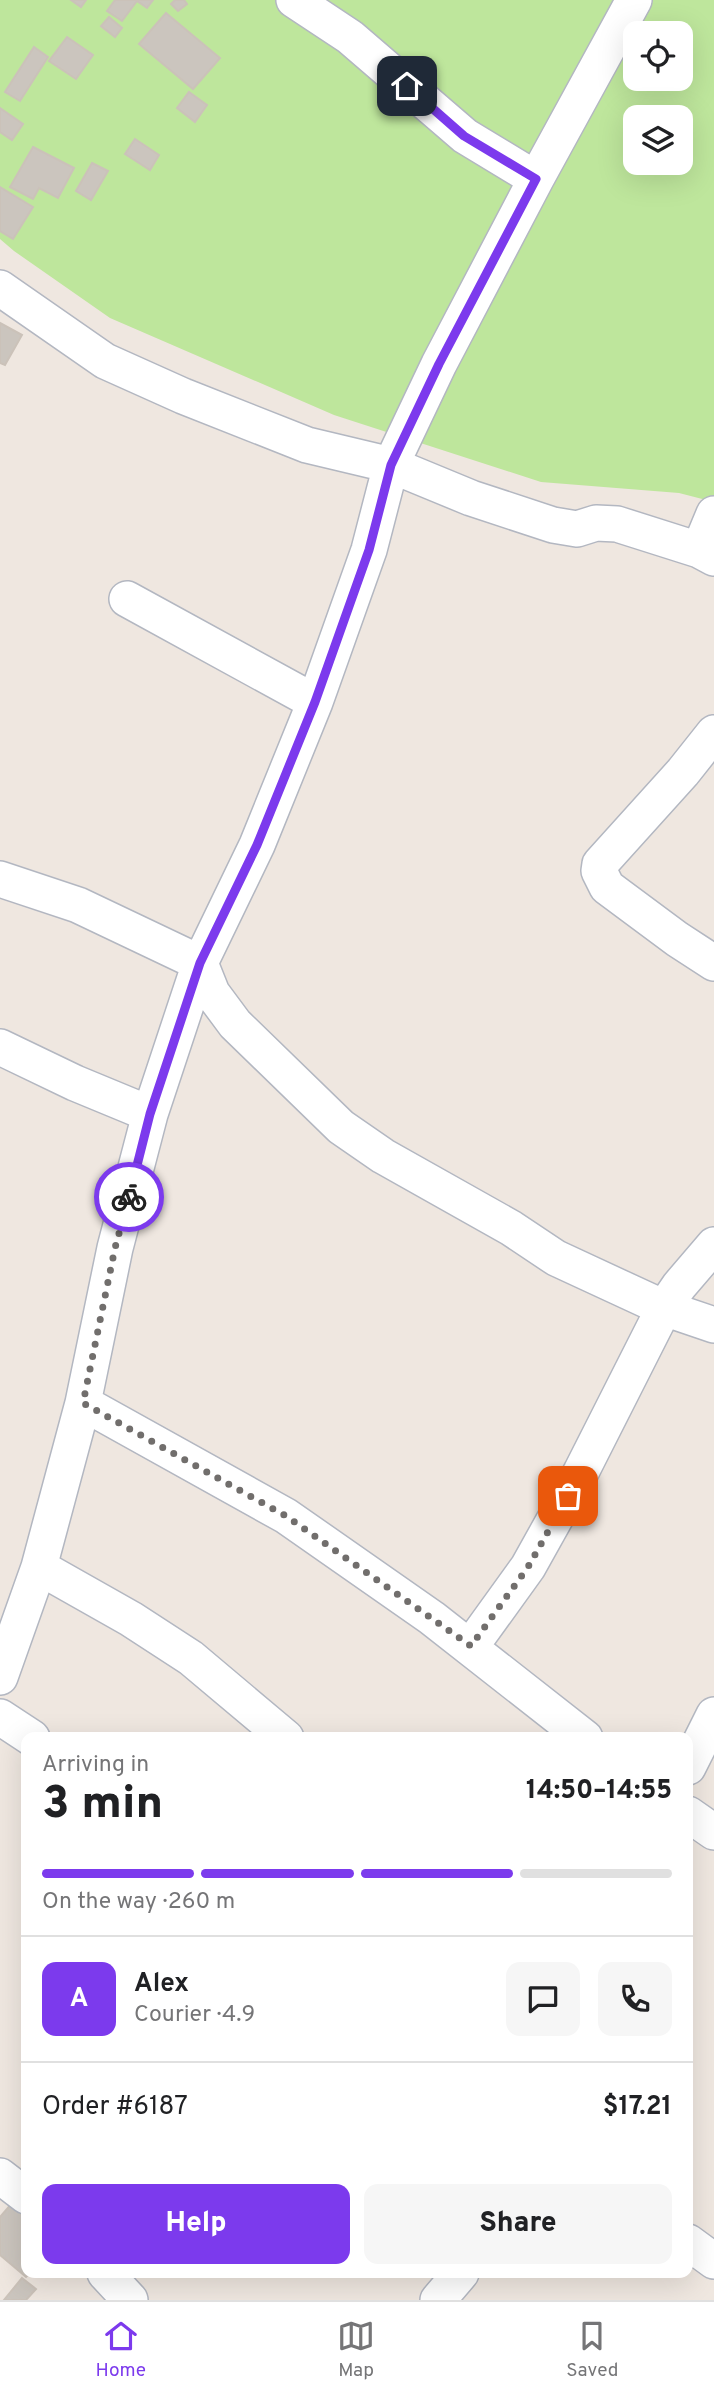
<!DOCTYPE html>
<meta charset="utf-8">
<style>
:root{--surface:#fff;--page:#f6f6f6;--text:#202124;--muted:#757577;--line:#e0e0e0;--accent:#7c3aed}
body{margin:0;font-family:Overpass,sans-serif;background:var(--page);color:var(--text);height:100vh;display:flex;flex-direction:column;font-size:26px;white-space:nowrap}
*{box-sizing:border-box;margin:0}
p{font-size:23px;color:var(--muted)}
.icon{flex:none;width:38px;height:38px;fill:none;stroke:currentColor;stroke-width:2;stroke-linecap:round;stroke-linejoin:round}
.map{position:relative;flex:1;overflow:hidden}
.side{position:absolute;left:21px;top:1732px;width:672px;height:546px;display:flex;flex-direction:column;background:var(--surface);border-radius:14px;box-shadow:0 7px 28px #0002}
.side>*{flex:none}
.controls{position:absolute;left:623px;top:21px;display:grid;gap:14px}
.controls a{display:grid;place-items:center;width:70px;height:70px;border-radius:14px;background:var(--surface);box-shadow:0 7px 28px #0002;font-size:35px}
.pin{position:absolute;display:grid;place-items:center;width:60px;height:60px;color:#fff;margin:-30px;border-radius:14px;box-shadow:0 4px 10px #0006}
.courier{position:absolute;display:grid;place-items:center;width:70px;height:70px;margin:-35px;border:5px solid #7c3aed;border-radius:50%;background:#fff;color:#222;box-shadow:0 2px 9px #0007}
.headline em{font-style:normal;font-weight:800}
.headline div{display:flex;flex-direction:column-reverse}
.headline{display:flex;align-items:center;justify-content:space-between;height:119px;padding:0 21px}
h1{font-size:46px;font-weight:800;line-height:52px}
.bar{display:grid;grid-template-columns:repeat(4,1fr);gap:10px 7px;align-content:center;height:84px;padding:0 21px}
.bar i{height:9px;border-radius:5px;background:var(--line)}
.bar .selected{background:var(--accent)}
.bar p{grid-column:span 4}
.line{display:flex;align-items:center;gap:18px;padding:0 21px;border-top:2px solid var(--line)}
.line div{flex:1}
.round{display:grid;place-items:center;flex:none;width:74px;height:74px;border-radius:14px;background:var(--page)}
.primary-button{display:flex;gap:14px;margin-top:auto;padding:14px 21px}
.primary-button a{flex:1;height:80px;border-radius:14px;background:var(--accent);color:#fff;font-size:28px;font-weight:800;line-height:80px;text-align:center}
.primary-button a+a{background:var(--page);color:var(--text)}
.menu{display:flex;justify-content:space-around;align-items:center;height:98px;border-top:2px solid var(--line);background:var(--surface);font-size:19px;color:var(--muted)}
.menu a{display:grid;justify-items:center;gap:4px}
.menu .selected{color:var(--accent)}
.map>svg:first-child{display:block}
.green{fill:#bee69c;fill-rule:evenodd}
.building{fill:#cbc5be;stroke:#cbc2b9;stroke-width:2}
.lines{fill:none;stroke-linecap:round;stroke-linejoin:round}
.minor-casing{stroke:#b3b7c1;stroke-width:38}
.minor{stroke:#fff;stroke-width:35}
.done{stroke:#716e6c;stroke-width:7;stroke-dasharray:0 12.6}
.route{stroke:#7c3aed;stroke-width:9}
</style>
<div class="map">
<svg width="714" height="2300" viewBox="0 0 714 2300">
<rect width="100%" height="100%" fill="#efe7e0"/>
<path class="green" d="M 0,0 L 714,0 L 714,502 L 679,493 L 541,482 L 334,415 L 110,318 L 14,251 L 0,239 ZM 635,33 L 681,33 L 681,79 L 635,79 ZM 635,117 L 681,117 L 681,163 L 635,163 Z"/>
<path class="building" d="M 71,0 L 86,0 L 81,7 Z
M 115,0 L 153,0 L 147,8 L 137,1 L 122,21 L 107,11 Z
M 175,0 L 184,0 L 187,4 L 178,11 L 171,4 Z
M 166,13 L 220,58 L 193,89 L 139,44 Z
M 109,17 L 122,28 L 115,37 L 101,26 Z
M 67,37 L 93,55 L 76,79 L 49,61 Z
M 34,47 L 48,57 L 20,101 L 5,92 Z
M 189,92 L 207,105 L 195,122 L 177,108 Z
M 0,108 L 23,124 L 12,140 L 0,132 Z
M 135,139 L 159,155 L 150,170 L 125,154 Z
M 33,147 L 74,168 L 58,198 L 39,188 L 33,199 L 10,187 Z
M 92,163 L 108,171 L 91,200 L 76,191 Z
M 0,187 L 33,207 L 13,239 L 0,231 Z
M 0,323 L 22,335 L 5,365 L 0,363 Z
M 13,2202 L 26,2213 L 26,2273 L 30,2273 L 26,2277 L 0,2255 L 0,2217 Z
M 22,2278 L 36,2289 L 26,2300 L 4,2300 Z"/>
<g class="lines">
<defs>
<path id="minor" d="M 294,0 L 350,37 L 465,136 L 536,179
M 0,288 L 105,361 L 183,396 L 307,445 L 391,465 L 471,498 L 553,525 L 577,529 L 596,523 L 617,524 L 699,550 L 714,558
M 699,550 L 714,514
M 127,599 L 315,702
M 714,733 L 683,772 L 600,864 L 599,871 L 607,887 L 677,939 L 714,963
M 0,879 L 78,905 L 200,963 L 212,993 L 235,1024 L 341,1127 L 383,1156 L 511,1228 L 556,1258 L 664,1308 L 714,1325
M 0,1047 L 75,1083 L 150,1114
M 83,1403 L 286,1516 L 432,1618 L 585,1738
M 39,1567 L 131,1619 L 191,1658 L 286,1738
M 471,1646 L 528,1567 L 581,1472 L 664,1308 L 679,1286 L 714,1245
M 0,1677 L 39,1567 L 83,1403 L 115,1248 L 150,1114 L 200,963 L 257,845 L 315,702 L 369,550 L 391,465 L 439,364 L 536,179 L 634,0
M 0,1717 L 32,1738
M 688,1767 L 714,1715
M 688,1814 L 714,1832
M 0,2176 L 26,2196
M 688,2242 L 714,2261
M 105,2273 L 130,2300
M 438,2300 L 461,2273"/>
</defs>
<use href="#minor" class="minor-casing"/>
<use href="#minor" class="minor"/>
</g>
<g class="lines">
<path class="done" d="M 129,1197 L 115,1248 L 83,1403 L 286,1516 L 471,1646 L 528,1567 L 568,1496"/>
<path class="route" d="M 129,1197 L 150,1114 L 200,963 L 257,845 L 315,702 L 369,550 L 391,465 L 439,364 L 536,179 L 464,136 L 407,86"/>
</g>
</svg>
<div class="controls">
<a><svg class="icon" aria-label="locate" viewBox="0 0 24 24"><circle cx="12" cy="12" r="6"/><path d="M12 2v4M12 18v4M2 12h4M18 12h4"/></svg></a>
<a><svg class="icon" aria-label="layers" viewBox="0 0 24 24"><path d="M12 4l9 5-9 5-9-5zM3 14l9 5 9-5"/></svg></a>
</div>
<div class="pin" style="left:568px;top:1496px;background:#ea580c"><svg class="icon" aria-label="bag" viewBox="0 0 24 24"><path d="M5 8h14l-1 12H6zM9 8a3 3 0 0 1 6 0"/></svg></div>
<div class="pin" style="left:407px;top:86px;background:#1f2937"><svg class="icon" aria-label="home" viewBox="0 0 24 24"><path d="M3 11l9-7 9 7M6 9v11h12V9"/></svg></div>
<div class="courier" style="left:129px;top:1197px"><svg class="icon" aria-label="bike" viewBox="0 0 24 24"><circle cx="6" cy="16" r="4"/><circle cx="18" cy="16" r="4"/><path d="M6 16l4-8h5l3 8M10 8l3 8H6M13 5h3"/></svg></div>
<section class="side">
<div class="headline"><div><h1>3 min</h1><p>Arriving in</p></div><em>14:50–14:55</em></div>
<div class="bar"><i class="selected"></i><i class="selected"></i><i class="selected"></i><i></i><p>On the way · 260 m</p></div>
<div class="line" style="height:126px"><b class="round" style="background:var(--accent);color:#fff">A</b><div><b>Alex</b><p>Courier · 4.9</p></div><a class="round"><svg class="icon" aria-label="chat" viewBox="0 0 24 24"><path d="M4 5h16v11H9l-5 4z"/></svg></a><a class="round"><svg class="icon" aria-label="phone" viewBox="0 0 24 24"><path d="M5 4h4l2 5-3 2q2 4 5 5l2-3 5 2v4C11 20 4 13 5 4z"/></svg></a></div>
<div class="line" style="height:91px"><div>Order #6187</div><b>$17.21</b></div>
<div class="primary-button"><a>Help</a><a>Share</a></div>
</section>
</div>
<nav class="menu">
<a class="selected"><svg class="icon" aria-label="home" viewBox="0 0 24 24"><path d="M3 11l9-7 9 7M6 9v11h12V9"/></svg>Home</a>
<a><svg class="icon" aria-label="map" viewBox="0 0 24 24"><path d="M3 6l6-2 6 2 6-2v14l-6 2-6-2-6 2zM9 4v14M15 6v14"/></svg>Map</a>
<a><svg class="icon" aria-label="saved" viewBox="0 0 24 24"><path d="M7 4h10v16l-5-4-5 4z"/></svg>Saved</a>
</nav>
